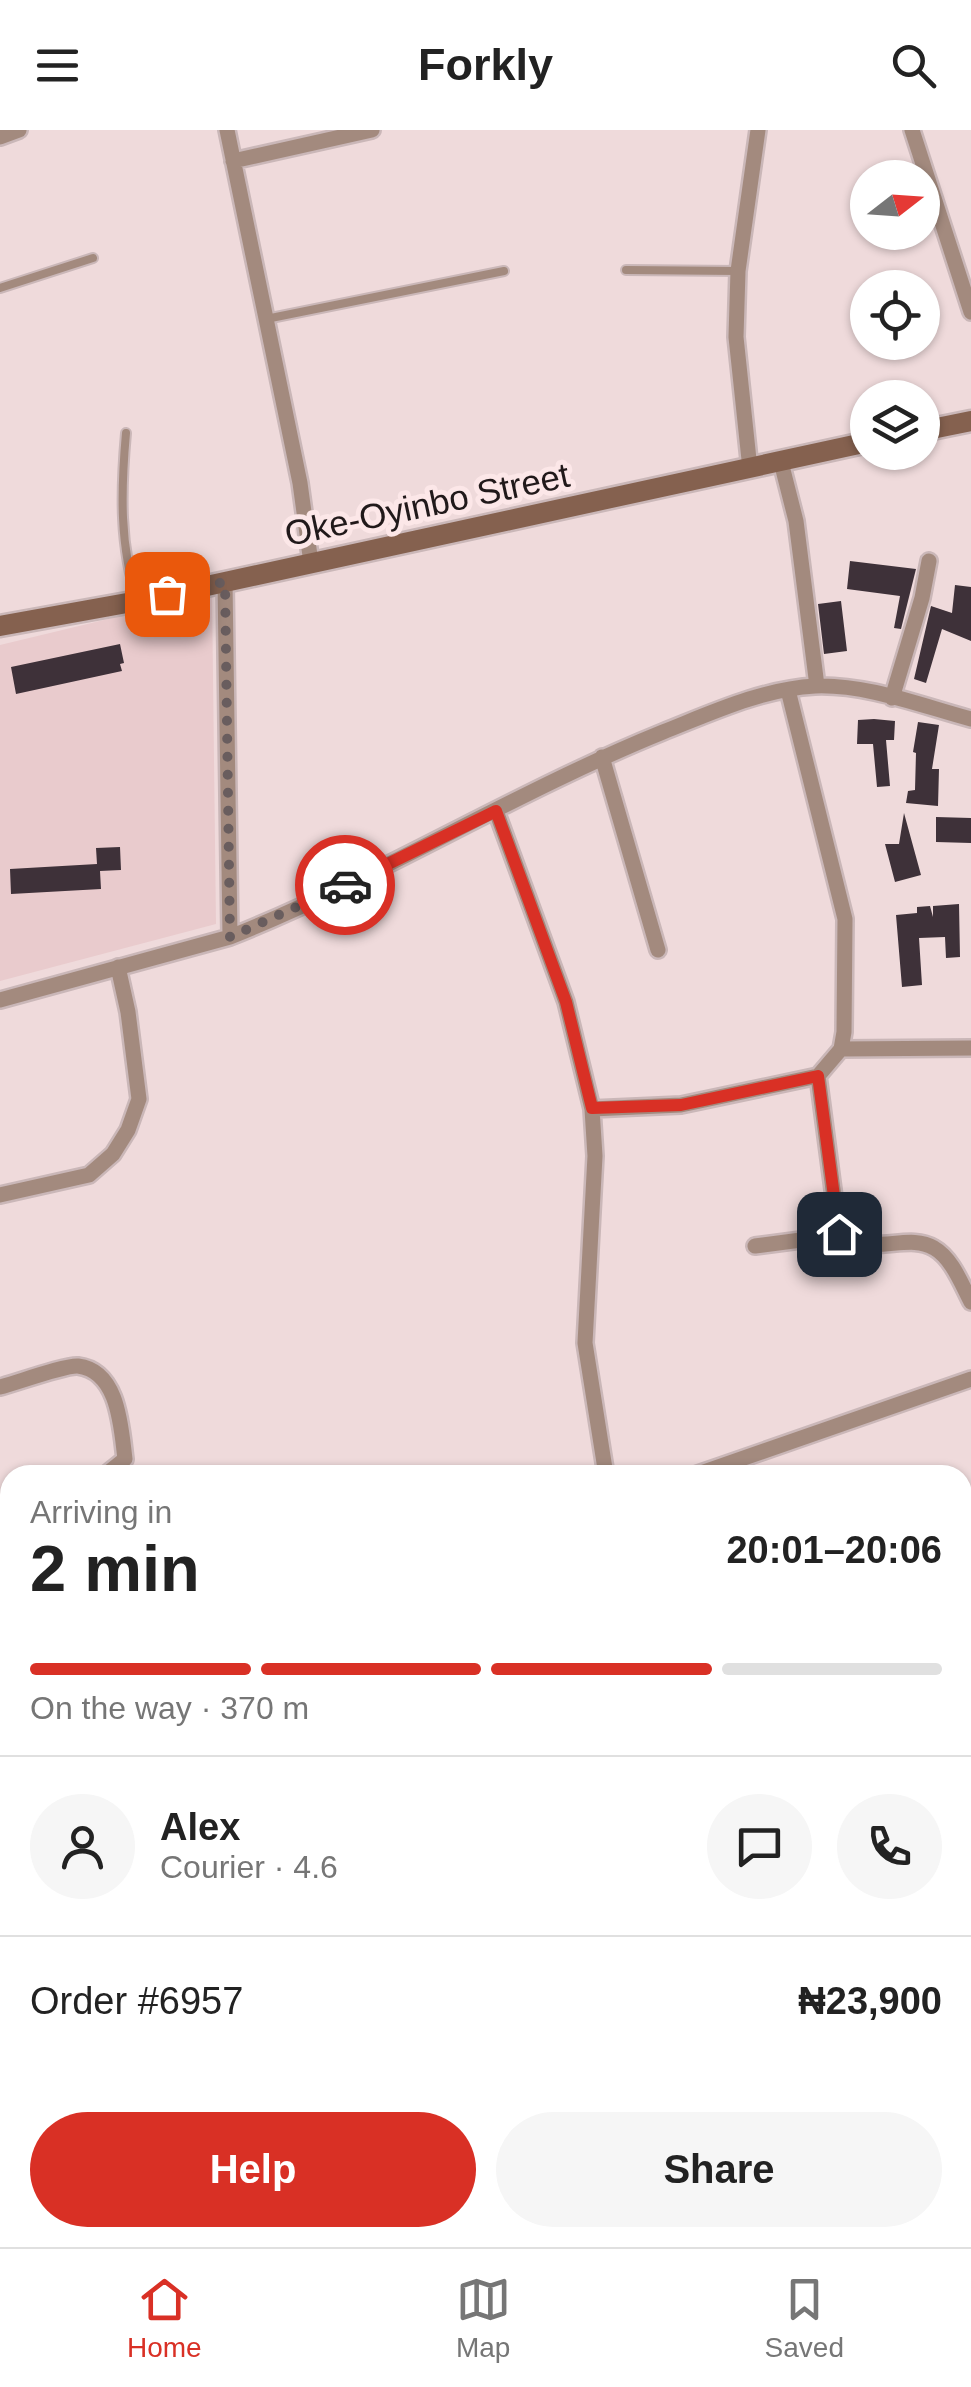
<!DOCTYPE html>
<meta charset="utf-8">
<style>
:root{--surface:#fff;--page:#f6f6f6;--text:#222;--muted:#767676;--line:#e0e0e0;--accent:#d93025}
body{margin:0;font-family:Arial,sans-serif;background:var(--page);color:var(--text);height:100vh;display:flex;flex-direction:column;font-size:38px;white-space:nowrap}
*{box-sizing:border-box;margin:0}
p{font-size:32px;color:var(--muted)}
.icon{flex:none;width:55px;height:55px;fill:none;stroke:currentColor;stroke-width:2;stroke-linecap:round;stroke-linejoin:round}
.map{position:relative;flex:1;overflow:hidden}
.panel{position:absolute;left:0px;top:1335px;width:972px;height:782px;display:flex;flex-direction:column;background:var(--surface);border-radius:30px 30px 0 0;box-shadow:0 2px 8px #0004}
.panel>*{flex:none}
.needle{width:65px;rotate:73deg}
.fabs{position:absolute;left:850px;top:30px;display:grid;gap:20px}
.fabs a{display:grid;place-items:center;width:90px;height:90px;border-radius:50%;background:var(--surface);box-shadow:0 2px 8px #0004;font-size:50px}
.pin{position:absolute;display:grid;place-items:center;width:85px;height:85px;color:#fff;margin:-42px;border-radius:20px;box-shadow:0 5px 15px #0006}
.courier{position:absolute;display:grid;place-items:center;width:100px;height:100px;margin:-50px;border:8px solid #d93025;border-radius:50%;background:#fff;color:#222;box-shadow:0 2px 12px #0007}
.overview em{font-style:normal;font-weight:700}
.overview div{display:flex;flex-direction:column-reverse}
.overview{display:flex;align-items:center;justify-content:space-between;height:170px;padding:0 30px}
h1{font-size:65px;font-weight:700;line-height:75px}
.bar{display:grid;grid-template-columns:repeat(4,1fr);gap:15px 10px;align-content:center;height:120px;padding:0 30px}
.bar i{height:12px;border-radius:8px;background:var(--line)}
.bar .active{background:var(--accent)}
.bar p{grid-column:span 4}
.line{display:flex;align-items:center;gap:25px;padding:0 30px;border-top:2px solid var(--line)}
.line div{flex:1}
.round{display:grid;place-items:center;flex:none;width:105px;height:105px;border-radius:52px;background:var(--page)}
.button{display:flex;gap:20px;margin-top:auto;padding:20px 30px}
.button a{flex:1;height:115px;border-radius:60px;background:var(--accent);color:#fff;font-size:40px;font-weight:700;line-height:115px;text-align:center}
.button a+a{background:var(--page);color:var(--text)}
header{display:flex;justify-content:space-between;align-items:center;height:130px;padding:0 30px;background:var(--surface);font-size:45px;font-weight:700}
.tabs{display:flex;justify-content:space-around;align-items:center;height:140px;border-top:2px solid var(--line);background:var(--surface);font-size:28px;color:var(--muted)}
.tabs a{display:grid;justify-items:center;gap:5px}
.tabs .active{color:var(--accent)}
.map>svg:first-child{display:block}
.built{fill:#e9cbcd}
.building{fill:#3e3139}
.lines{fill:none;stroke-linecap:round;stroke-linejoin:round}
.service-casing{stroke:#cab7b8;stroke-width:12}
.minor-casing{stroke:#cab7b8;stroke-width:20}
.secondary-casing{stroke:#cab7b8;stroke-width:25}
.service{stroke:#a38a7e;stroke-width:8}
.minor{stroke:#a38a7e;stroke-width:15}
.secondary{stroke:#85614f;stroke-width:20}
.done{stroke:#695d5e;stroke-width:10;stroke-dasharray:0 18}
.route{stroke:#d93025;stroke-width:12}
.labels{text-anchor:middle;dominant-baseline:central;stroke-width:10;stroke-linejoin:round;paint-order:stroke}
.street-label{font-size:35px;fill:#21191a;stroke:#fce7e8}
</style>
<header><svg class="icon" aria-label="menu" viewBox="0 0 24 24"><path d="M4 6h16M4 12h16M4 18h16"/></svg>Forkly<svg class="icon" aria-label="search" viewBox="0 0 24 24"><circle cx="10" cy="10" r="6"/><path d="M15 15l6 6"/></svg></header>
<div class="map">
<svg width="971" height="2117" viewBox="0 0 971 2117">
<rect width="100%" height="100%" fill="#efdadb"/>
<path class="built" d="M 212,464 L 216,794 L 0,851 L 0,515 Z"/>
<path class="building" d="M 850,431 L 916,439 L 901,499 L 894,498 L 900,466 L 847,459 Z
M 955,455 L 971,457 L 971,511 L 942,499 L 926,553 L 914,549 L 931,476 L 952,483 Z
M 841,471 L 847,521 L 824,524 L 818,474 Z
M 120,514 L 124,533 L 120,534 L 122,541 L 16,564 L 11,537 Z
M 874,589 L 895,591 L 894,610 L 886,610 L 890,656 L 877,657 L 873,614 L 857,614 L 858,590 Z
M 918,592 L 939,595 L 932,639 L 939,639 L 938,676 L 906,673 L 908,661 L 915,660 L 916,623 L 913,622 Z
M 904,683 L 921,745 L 895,752 L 885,714 L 899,714 Z
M 936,687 L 971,688 L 971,713 L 936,712 Z
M 120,717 L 121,740 L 100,741 L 101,759 L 11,764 L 10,739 L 97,734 L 96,718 Z
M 959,774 L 960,827 L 946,828 L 945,807 L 919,808 L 922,855 L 902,857 L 896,785 L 917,783 L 917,777 L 930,776 L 933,787 L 933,776 Z"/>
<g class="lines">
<defs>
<path id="service" d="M 626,140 L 738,141
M 0,158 L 93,128
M 266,189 L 504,141
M 126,303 C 121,359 119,417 138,471"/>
<path id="minor" d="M 227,0 L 300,353 L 311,433
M 912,0 L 971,182
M 0,7 L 19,0
M 233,31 L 372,0
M 781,332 L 796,391 L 817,556
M 750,339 L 736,207 L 738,141 L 758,0
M 225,451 L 230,807
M 788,560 L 845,789 L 844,902 L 841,919 L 818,946 L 839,1105 C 873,1127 908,1102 934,1118 C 952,1128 962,1155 971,1172
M 892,568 L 922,468 L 929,431
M 602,627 L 658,820
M 496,681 L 566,872 L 592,979 L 595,1026 L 585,1213 L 606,1345
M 0,870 L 230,807 C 378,748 515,662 663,602 C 711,583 762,559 815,556 C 867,554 922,576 971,589
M 841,919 L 971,918
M 592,979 L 681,975 L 818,946
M 0,1065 L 89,1045 L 113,1024 L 128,1000 L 139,969 L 128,882 L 118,837
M 755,1116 L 839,1105
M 0,1257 C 16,1253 65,1235 78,1236 C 119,1241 121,1298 125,1329 L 105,1345
M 695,1345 L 971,1249
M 0,1377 L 10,1375
M 0,1579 L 10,1576
M 37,2117 L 45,2108"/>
<path id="secondary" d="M 922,301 L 971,291
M 0,496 L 138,471 L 868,312"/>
</defs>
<use href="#service" class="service-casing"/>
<use href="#minor" class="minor-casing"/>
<use href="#secondary" class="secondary-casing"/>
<use href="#service" class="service"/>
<use href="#minor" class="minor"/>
<use href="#secondary" class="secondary"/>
</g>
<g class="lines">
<path class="done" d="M 167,464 L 225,452 L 230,807 L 345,755"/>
<path class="route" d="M 345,755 L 496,681 L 566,872 L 592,978 L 681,975 L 818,946 L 839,1104"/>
</g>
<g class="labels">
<g class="street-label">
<text transform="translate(427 374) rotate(-12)">Oke-Oyinbo Street</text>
</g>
</g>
</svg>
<div class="fabs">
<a><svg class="needle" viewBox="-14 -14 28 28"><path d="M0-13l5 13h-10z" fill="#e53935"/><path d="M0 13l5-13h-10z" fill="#767676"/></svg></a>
<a><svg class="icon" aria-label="locate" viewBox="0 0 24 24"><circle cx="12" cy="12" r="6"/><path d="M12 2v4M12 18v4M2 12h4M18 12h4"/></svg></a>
<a><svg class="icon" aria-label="layers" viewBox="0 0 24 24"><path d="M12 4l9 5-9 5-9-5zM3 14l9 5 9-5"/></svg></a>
</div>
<div class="pin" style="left:167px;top:464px;background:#ea580c"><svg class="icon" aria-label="bag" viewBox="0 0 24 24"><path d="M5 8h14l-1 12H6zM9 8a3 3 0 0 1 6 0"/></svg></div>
<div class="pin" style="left:839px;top:1104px;background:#1f2937"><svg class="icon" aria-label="home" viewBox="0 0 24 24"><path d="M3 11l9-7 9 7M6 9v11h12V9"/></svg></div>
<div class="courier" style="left:345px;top:755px"><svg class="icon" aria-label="car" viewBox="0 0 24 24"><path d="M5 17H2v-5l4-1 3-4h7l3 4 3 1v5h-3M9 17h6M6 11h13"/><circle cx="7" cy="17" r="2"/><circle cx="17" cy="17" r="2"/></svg></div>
<section class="panel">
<div class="overview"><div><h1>2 min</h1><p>Arriving in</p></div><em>20:01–20:06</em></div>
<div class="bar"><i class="active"></i><i class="active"></i><i class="active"></i><i></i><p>On the way · 370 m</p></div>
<div class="line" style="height:180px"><a class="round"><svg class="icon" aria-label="person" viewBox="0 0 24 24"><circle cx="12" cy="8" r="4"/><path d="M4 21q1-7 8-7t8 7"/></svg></a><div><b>Alex</b><p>Courier · 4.6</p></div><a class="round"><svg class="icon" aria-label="chat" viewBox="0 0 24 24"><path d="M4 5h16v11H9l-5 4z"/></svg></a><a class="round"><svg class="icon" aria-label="phone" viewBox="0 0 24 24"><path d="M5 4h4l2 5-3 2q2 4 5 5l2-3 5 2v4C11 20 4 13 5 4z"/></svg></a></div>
<div class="line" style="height:130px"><div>Order #6957</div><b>₦23,900</b></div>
<div class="button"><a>Help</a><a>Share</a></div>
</section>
</div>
<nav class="tabs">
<a class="active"><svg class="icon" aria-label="home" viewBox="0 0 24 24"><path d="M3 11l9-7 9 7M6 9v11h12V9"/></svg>Home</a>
<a><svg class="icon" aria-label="map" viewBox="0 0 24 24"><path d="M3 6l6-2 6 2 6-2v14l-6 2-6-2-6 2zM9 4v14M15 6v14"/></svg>Map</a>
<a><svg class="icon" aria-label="saved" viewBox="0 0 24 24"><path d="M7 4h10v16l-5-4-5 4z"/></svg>Saved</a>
</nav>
